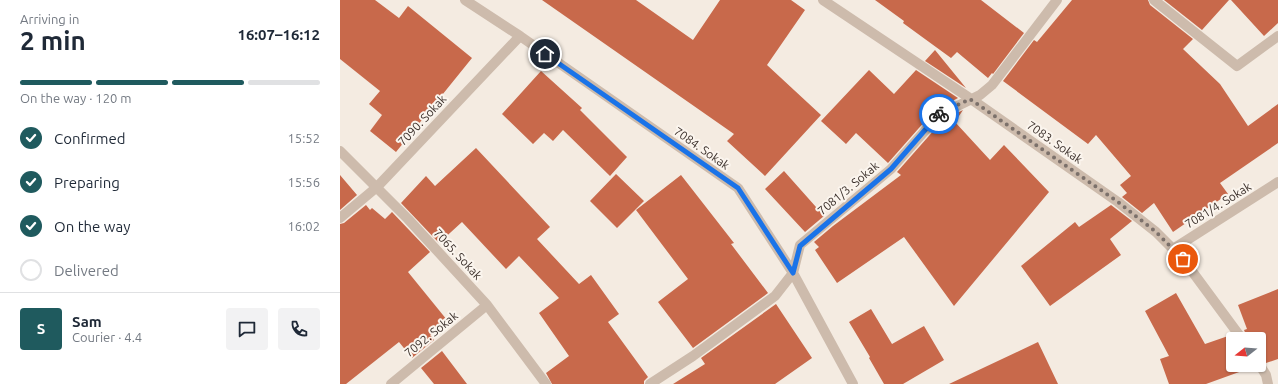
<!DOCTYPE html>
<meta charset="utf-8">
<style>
:root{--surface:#fff;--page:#f2f2f3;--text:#1f2937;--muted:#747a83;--line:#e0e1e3;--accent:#1f5a5e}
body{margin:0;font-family:Ubuntu,sans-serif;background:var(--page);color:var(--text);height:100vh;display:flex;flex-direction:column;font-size:15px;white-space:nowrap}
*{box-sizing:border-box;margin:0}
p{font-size:13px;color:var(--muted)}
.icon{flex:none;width:22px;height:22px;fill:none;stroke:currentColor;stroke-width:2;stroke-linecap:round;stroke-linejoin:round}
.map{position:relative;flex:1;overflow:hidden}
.drawer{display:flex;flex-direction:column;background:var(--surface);width:340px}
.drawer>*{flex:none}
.needle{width:26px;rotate:253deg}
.buttons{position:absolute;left:886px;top:332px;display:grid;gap:8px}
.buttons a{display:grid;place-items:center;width:40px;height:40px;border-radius:4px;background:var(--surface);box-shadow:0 1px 3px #0004;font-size:20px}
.pin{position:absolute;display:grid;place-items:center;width:34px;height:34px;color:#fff;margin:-17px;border:2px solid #fff;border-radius:50%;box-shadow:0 1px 4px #0007}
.courier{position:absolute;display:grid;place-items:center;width:40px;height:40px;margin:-20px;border:3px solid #1a73e8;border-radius:50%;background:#fff;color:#222;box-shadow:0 1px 5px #0007}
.headline em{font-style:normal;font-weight:600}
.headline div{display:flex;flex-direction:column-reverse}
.headline{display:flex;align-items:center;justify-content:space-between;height:68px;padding:0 20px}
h1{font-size:26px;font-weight:600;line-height:30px}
.bar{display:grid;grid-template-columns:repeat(4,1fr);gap:6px 4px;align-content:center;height:48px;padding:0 20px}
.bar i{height:5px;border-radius:3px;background:var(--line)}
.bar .active{background:var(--accent)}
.bar p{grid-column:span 4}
.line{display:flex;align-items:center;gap:10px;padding:0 20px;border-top:1px solid var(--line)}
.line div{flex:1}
.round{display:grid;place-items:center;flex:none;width:42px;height:42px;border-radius:4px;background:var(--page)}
ol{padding:0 20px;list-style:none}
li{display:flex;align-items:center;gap:12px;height:44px}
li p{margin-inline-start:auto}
li .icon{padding:4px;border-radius:50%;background:var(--accent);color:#fff;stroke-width:4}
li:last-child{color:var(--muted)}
li i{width:22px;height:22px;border:2px solid var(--line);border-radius:50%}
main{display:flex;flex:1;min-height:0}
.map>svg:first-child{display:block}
.building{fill:#c8694b}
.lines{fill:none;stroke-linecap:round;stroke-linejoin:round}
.street{stroke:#cdbbac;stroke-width:10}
.done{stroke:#7c716b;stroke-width:4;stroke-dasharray:0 7.2}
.route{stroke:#1a73e8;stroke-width:5}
.labels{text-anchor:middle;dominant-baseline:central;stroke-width:4;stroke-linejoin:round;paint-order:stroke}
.street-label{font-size:12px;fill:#3b302b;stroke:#fbf5ee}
</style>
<main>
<section class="drawer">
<div class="headline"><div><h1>2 min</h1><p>Arriving in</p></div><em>16:07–16:12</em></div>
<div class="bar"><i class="active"></i><i class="active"></i><i class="active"></i><i></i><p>On the way · 120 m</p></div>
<ol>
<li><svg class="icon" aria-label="check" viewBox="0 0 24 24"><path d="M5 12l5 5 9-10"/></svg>Confirmed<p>15:52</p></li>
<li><svg class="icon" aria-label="check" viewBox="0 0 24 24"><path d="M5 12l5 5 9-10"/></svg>Preparing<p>15:56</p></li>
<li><svg class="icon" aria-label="check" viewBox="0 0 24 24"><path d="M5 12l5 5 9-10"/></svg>On the way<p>16:02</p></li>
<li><i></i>Delivered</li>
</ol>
<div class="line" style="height:72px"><b class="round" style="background:var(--accent);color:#fff">S</b><div><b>Sam</b><p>Courier · 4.4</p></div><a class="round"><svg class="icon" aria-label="chat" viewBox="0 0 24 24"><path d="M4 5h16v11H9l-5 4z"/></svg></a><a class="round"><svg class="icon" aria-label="phone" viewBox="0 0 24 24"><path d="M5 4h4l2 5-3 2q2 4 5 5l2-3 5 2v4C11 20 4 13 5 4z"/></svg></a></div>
</section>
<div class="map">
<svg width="938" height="384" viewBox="0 0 938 384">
<rect width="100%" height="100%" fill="#f4ebe1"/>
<path class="building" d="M 0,0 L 35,0 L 59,18 L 68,6 L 132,58 L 56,152 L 30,131 L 42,115 L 29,104 L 40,91 L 0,59 Z
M 202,0 L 296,0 L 353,40 L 380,0 L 451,0 L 465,10 L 427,65 L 481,115 L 425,176 L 387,141 L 394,134 Z
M 535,0 L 641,0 L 684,33 L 653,74 L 652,73 L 648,78 L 617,52 L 611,58 L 563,23 L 564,21 Z
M 732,0 L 808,0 L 810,5 L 853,39 L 843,49 L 880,84 L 908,126 L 938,104 L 938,143 L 880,183 L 888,194 L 833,232 L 814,203 L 802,213 L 782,197 L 787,193 L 780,185 L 791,176 L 756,135 L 748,144 L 663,81 L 694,40 L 697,42 Z
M 824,0 L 889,0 L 862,30 Z
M 891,0 L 938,0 L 938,23 L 924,36 Z
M 595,50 L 626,88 L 585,61 Z
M 529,70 L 554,94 L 576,70 L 618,98 L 594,111 L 548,163 L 516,133 L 506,144 L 481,121 Z
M 201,71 L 242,108 L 240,110 L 287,157 L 270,176 L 223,130 L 213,141 L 204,133 L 193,144 L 162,114 Z
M 623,110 L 615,122 L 650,160 L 664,145 L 709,192 L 614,306 L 564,237 L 497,283 L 475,250 L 479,247 L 474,242 L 493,226 L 561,175 L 557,172 L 603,120 Z
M 136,148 L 210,227 L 197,239 L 239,284 L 251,275 L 279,314 L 268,322 L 308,377 L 304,381 L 304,384 L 212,384 L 206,373 L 229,356 L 199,313 L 219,298 L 179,256 L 166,269 L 122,222 L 99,243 L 61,203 L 86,176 L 95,186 Z
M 444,171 L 484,216 L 465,232 L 425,189 Z
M 276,174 L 304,201 L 277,228 L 250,201 Z
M 0,175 L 17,195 L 0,210 Z
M 341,175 L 394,243 L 391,244 L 428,293 L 353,348 L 318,302 L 348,279 L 296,210 Z
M 26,205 L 30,210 L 32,208 L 45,219 L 52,212 L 90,252 L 68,272 L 107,320 L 90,335 L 94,340 L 72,358 L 59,342 L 6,384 L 0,384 L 0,224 L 4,223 Z
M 771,205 L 792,221 L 770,239 L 781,255 L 710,306 L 681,266 L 735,222 L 739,227 Z
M 938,289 L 938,359 L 926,363 L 922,358 L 919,358 L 919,339 L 908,339 L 904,330 L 907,329 L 898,305 Z
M 836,293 L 865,344 L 891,335 L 894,339 L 893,365 L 913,365 L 913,367 L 866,384 L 829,384 L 820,359 L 829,356 L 805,311 Z
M 436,304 L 472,358 L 435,384 L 333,384 L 365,364 L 361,358 Z
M 531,309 L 552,344 L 584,326 L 604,360 L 563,384 L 544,384 L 529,358 L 530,357 L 509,322 Z
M 698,342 L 718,384 L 609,384 Z
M 102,351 L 127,384 L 94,384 L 81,368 Z"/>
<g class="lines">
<path class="street" d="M 125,0 L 180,36 L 398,188 L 453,273 L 513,384
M 483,0 L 631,99 L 778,202 L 816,232 L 843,259 L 902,339
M 814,0 L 897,66 L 938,36
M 0,151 L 68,219 L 147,305 L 206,384
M 0,218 L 37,187 L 180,36
M 833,249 L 938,182
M 919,364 L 926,375 L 928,384
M 51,384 L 147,305
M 310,384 L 353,356 L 435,296 L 453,273 L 460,245 L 551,169 L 599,115 L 640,95 L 652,85 L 717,0"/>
</g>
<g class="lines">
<path class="done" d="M 599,114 L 630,99 L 778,202 L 816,232 L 843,259"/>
<path class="route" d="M 205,54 L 398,188 L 453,273 L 460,246 L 551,169 L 599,114"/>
</g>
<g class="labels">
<g class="street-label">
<text transform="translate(82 120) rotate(-47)">7090. Sokak</text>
<text transform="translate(715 142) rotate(35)">7083. Sokak</text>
<text transform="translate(362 148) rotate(35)">7084. Sokak</text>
<text transform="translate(508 188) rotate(-40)">7081/3. Sokak</text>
<text transform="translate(878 205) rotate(-32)">7081/4. Sokak</text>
<text transform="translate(118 254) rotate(47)">7065. Sokak</text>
<text transform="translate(91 334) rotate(-39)">7092. Sokak</text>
</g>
</g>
</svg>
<div class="buttons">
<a><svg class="needle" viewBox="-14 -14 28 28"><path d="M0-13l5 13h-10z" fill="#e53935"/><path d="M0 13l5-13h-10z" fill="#747a83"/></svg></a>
</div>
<div class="pin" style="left:843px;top:259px;background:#ea580c"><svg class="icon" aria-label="bag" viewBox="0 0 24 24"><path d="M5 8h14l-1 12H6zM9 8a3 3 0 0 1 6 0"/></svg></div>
<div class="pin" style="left:205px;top:54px;background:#1f2937"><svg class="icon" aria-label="home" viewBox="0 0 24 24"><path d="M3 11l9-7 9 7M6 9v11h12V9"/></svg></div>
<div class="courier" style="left:599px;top:114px"><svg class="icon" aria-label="bike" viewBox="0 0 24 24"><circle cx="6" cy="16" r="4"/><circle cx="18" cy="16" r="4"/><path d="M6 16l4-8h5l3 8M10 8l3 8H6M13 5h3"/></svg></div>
</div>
</main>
